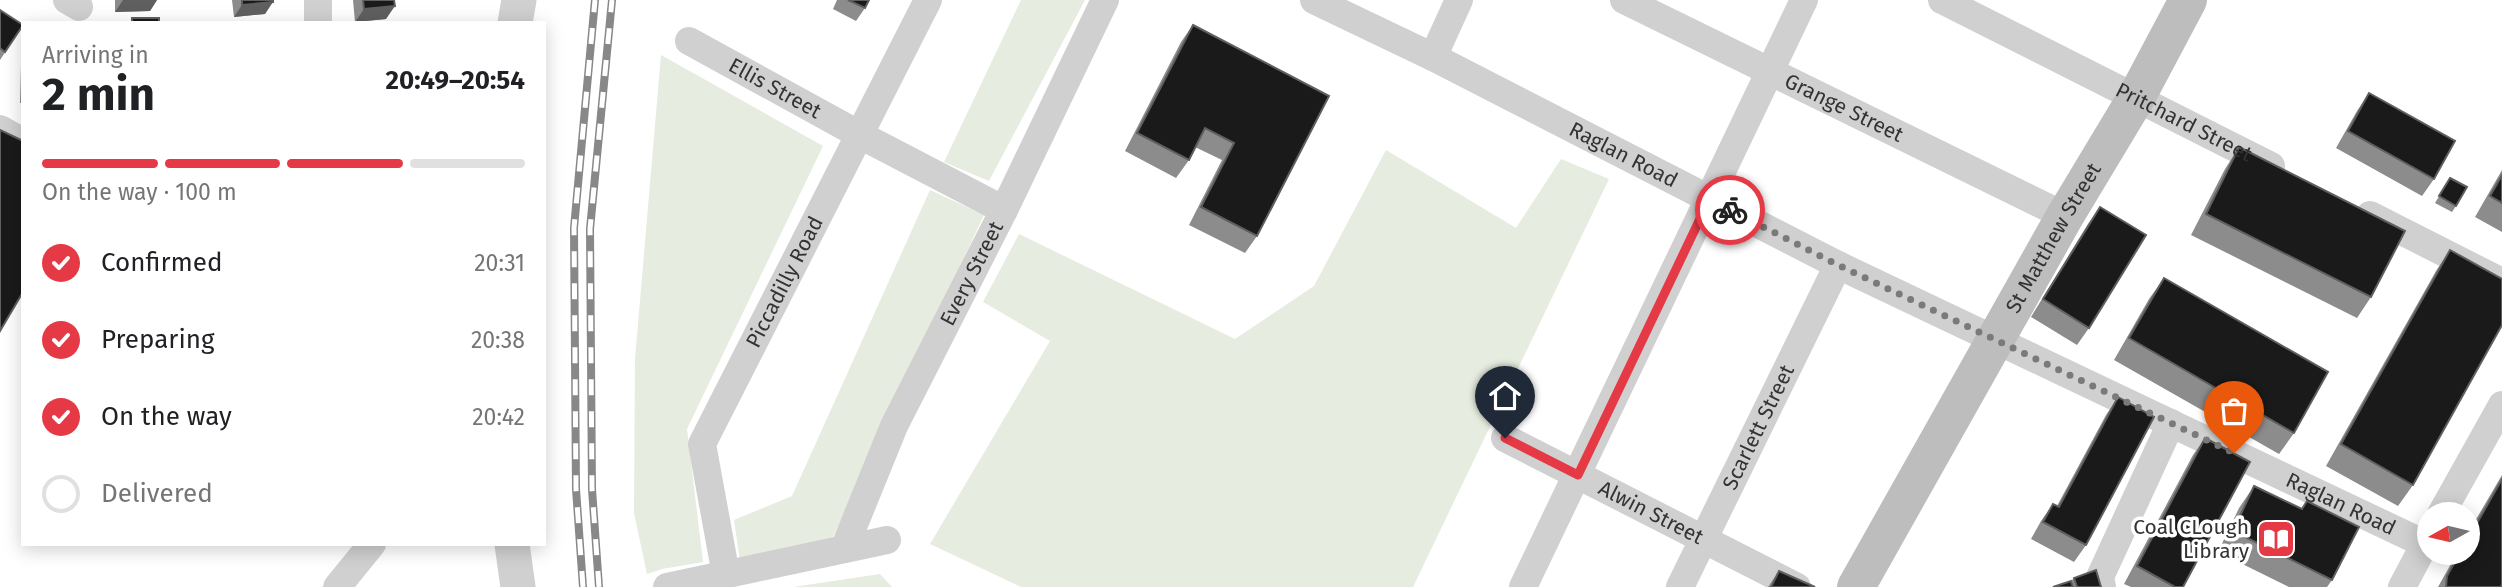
<!DOCTYPE html>
<meta charset="utf-8">
<style>
:root{--surface:#fff;--page:#f2f2f2;--text:#202124;--muted:#757577;--line:#e0e0e0;--accent:#e63946}
body{margin:0;font-family:"Fira Sans",sans-serif;background:var(--page);color:var(--text);height:100vh;display:flex;flex-direction:column;font-size:26px;white-space:nowrap}
*{box-sizing:border-box;margin:0}
p{font-size:23px;color:var(--muted)}
.icon{flex:none;width:38px;height:38px;fill:none;stroke:currentColor;stroke-width:2;stroke-linecap:round;stroke-linejoin:round}
.map{position:relative;flex:1;overflow:hidden}
.drawer{position:absolute;left:21px;top:21px;width:525px;height:525px;display:flex;flex-direction:column;background:var(--surface);border-radius:0px;box-shadow:0 4px 18px #0003}
.drawer>*{flex:none}
.needle{width:46px;rotate:262deg}
.controls{position:absolute;left:2417px;top:502px;display:grid;gap:14px}
.controls a{display:grid;place-items:center;width:63px;height:63px;border-radius:50%;background:var(--surface);box-shadow:0 4px 18px #0003;font-size:35px}
.pin{position:absolute;display:grid;place-items:center;width:60px;height:60px;color:#fff;margin:-72px -30px;border-radius:50% 50% 50% 0;rotate:-45deg;box-shadow:0 0 7px #0007}
.pin .icon{rotate:45deg}
.courier{position:absolute;display:grid;place-items:center;width:70px;height:70px;margin:-35px;border:5px solid #e63946;border-radius:50%;background:#fff;color:#222;box-shadow:0 2px 9px #0007}
.head em{font-style:normal;font-weight:700}
.head div{display:flex;flex-direction:column-reverse}
.head{display:flex;align-items:center;justify-content:space-between;height:119px;padding:0 21px}
h1{font-size:46px;font-weight:700;line-height:52px}
.bar{display:grid;grid-template-columns:repeat(4,1fr);gap:10px 7px;align-content:center;height:84px;padding:0 21px}
.bar i{height:9px;border-radius:5px;background:var(--line)}
.bar .active{background:var(--accent)}
.bar p{grid-column:span 4}
ol{padding:0 21px;list-style:none}
li{display:flex;align-items:center;gap:21px;height:77px}
li p{margin-inline-start:auto}
li .icon{padding:7px;border-radius:50%;background:var(--accent);color:#fff;stroke-width:4}
li:last-child{color:var(--muted)}
li i{width:38px;height:38px;border:4px solid var(--line);border-radius:50%}
.map>svg:first-child{display:block}
.green{fill:#e6ecdf}
.lines{fill:none;stroke-linecap:round;stroke-linejoin:round}
.minor{stroke:#d0d0d0;stroke-width:28}
.tertiary{stroke:#d0d0d0;stroke-width:35}
.secondary{stroke:#bdbdbd;stroke-width:38}
.rail-casing{stroke:#888;stroke-width:8}
.rail{stroke:#fff;stroke-width:5;stroke-dasharray:16;stroke-linecap:butt}
.wall{fill:#8c8c8c}
.shaded-wall{fill:#5f5f5f}
.building{fill:#1a1a1a;stroke:#5f5f5f;stroke-width:2}
.done{stroke:#7a7a7a;stroke-width:7;stroke-dasharray:0 12.6}
.route{stroke:#e63946;stroke-width:9}
.labels{text-anchor:middle;dominant-baseline:central;stroke-width:7;stroke-linejoin:round;paint-order:stroke}
.street-label{font-size:21px;fill:#333;stroke:#fff}
.poi-label{font-size:21px;fill:#333;stroke:#fff;text-anchor:end}
</style>
<div class="map">
<svg width="2502" height="587" viewBox="0 0 2502 587">
<rect width="100%" height="100%" fill="#fff"/>
<path class="green" d="M 1021,0 L 1085,0 L 989,181 L 944,162 Z
M 661,55 L 823,146 L 687,429 L 703,562 L 662,569 L 647,574 L 634,513 L 635,359 Z
M 1386,150 L 1516,228 L 1561,159 L 1609,179 L 1413,587 L 1021,587 L 930,544 L 1050,341 L 983,302 L 1019,234 L 1235,339 L 1314,286 Z
M 930,190 L 984,215 L 832,539 L 740,561 L 734,520 L 792,496 Z
M 880,574 L 892,587 L 793,587 Z"/>
<g class="lines">
<g class="minor">
<path d="M 67,0 L 79,7"/>
<path id="s1" d="M 1314,0 L 1433,57 L 1838,265 L 2425,544"/>
<path id="s2" d="M 1624,0 L 2065,216"/>
<path id="s3" d="M 1942,0 L 2271,166"/>
<path d="M 318,23 L 318,0"/>
<path id="s4" d="M 689,41 L 860,135 L 1004,210"/>
<path d="M 1433,57 L 1459,0"/>
<path d="M 0,129 L 23,142"/>
<path d="M 2370,215 L 2502,282"/>
<path id="s5" d="M 1505,438 L 1797,587"/>
<path d="M 2441,514 L 2502,405"/>
<path id="s6" d="M 844,549 L 894,426 L 1004,210 L 1105,0"/>
<path id="s7" d="M 726,575 L 702,444 L 928,0"/>
<path d="M 337,587 L 372,544"/>
<path d="M 667,587 L 887,540"/>
<path d="M 1523,587 L 1804,0"/>
<path id="s8" d="M 1680,587 L 1838,265"/>
<path d="M 2102,587 L 2100,577 L 2171,423"/>
<path d="M 2402,587 L 2429,536"/>
</g>
<path class="tertiary" d="M 515,23 L 519,0
M 512,544 L 518,587"/>
<path class="secondary" id="s9" d="M 1856,587 L 2065,216 L 2136,98 L 2188,0"/>
<defs>
<path id="rail" d="M 583,587 L 576,489 L 574,228 L 595,0
M 599,587 L 592,489 L 590,229 L 612,0"/>
</defs>
<use href="#rail" class="rail-casing"/>
<use href="#rail" class="rail"/>
</g>
<path class="wall" d="M 115,0 L 157,0 L 150,11 L 115,12 Z
M 232,0 L 273,0 L 265,14 L 234,17 Z
M 353,0 L 394,0 L 386,19 L 355,22 Z
M 837,0 L 869,0 L 865,8 L 856,21 L 833,9 Z
M 0,10 L 23,25 L 0,60 Z
M 1193,25 L 1329,96 L 1257,236 L 1245,253 L 1189,225 L 1222,160 L 1195,147 L 1189,160 L 1176,178 L 1125,151 L 1181,42 Z
M 23,63 L 23,103 L 20,103 L 21,65 Z
M 2369,93 L 2434,179 L 2422,196 L 2336,148 L 2357,111 Z
M 2239,147 L 2371,297 L 2357,318 L 2191,235 L 2225,169 Z
M 2502,170 L 2502,232 L 2475,217 Z
M 2450,178 L 2456,206 L 2452,212 L 2435,203 Z
M 2100,207 L 2089,328 L 2077,345 L 2031,317 L 2088,224 Z
M 2450,250 L 2413,485 L 2398,506 L 2326,466 L 2436,271 Z
M 2164,278 L 2294,433 L 2279,454 L 2114,360 L 2149,299 Z
M 2118,397 L 2086,545 L 2074,562 L 2031,539 L 2041,521 L 2053,504 L 2057,506 L 2106,415 Z
M 2205,438 L 2183,587 L 2131,587 L 2124,584 L 2193,455 Z
M 2502,475 L 2502,587 L 2438,587 L 2457,553 L 2468,553 L 2468,533 Z
M 2254,486 L 2301,509 L 2307,501 L 2332,580 L 2327,587 L 2289,587 L 2218,552 L 2239,508 Z
M 1779,571 L 1815,587 L 1768,587 Z
M 2074,578 L 2101,587 L 2053,587 L 2071,581 Z"/>
<path class="shaded-wall" d="M 123,0 L 157,0 L 150,11 L 115,12 Z
M 273,2 L 265,14 L 234,17 L 242,5 Z
M 395,6 L 386,19 L 355,22 L 364,9 Z"/>
<path class="building" d="M 242,0 L 273,0 L 273,2 L 242,5 Z
M 363,0 L 394,0 L 395,6 L 364,9 Z
M 848,0 L 869,0 L 865,8 Z
M 0,10 L 23,25 L 5,52 L 0,48 Z
M 132,18 L 159,18 L 159,23 L 132,23 Z
M 1193,25 L 1329,96 L 1257,236 L 1201,207 L 1234,143 L 1205,128 L 1189,160 L 1137,133 Z
M 2369,93 L 2455,141 L 2434,179 L 2348,131 Z
M 0,130 L 23,141 L 23,292 L 0,331 Z
M 2239,147 L 2405,231 L 2371,297 L 2206,214 Z
M 2502,175 L 2502,203 L 2490,196 Z
M 2450,178 L 2467,187 L 2456,206 L 2439,196 Z
M 2100,207 L 2146,235 L 2089,328 L 2043,299 Z
M 2450,250 L 2502,279 L 2502,325 L 2413,485 L 2341,444 Z
M 2164,278 L 2328,372 L 2294,433 L 2129,338 Z
M 2118,397 L 2154,417 L 2086,545 L 2043,522 L 2053,504 L 2059,507 Z
M 2205,438 L 2250,462 L 2183,587 L 2175,587 L 2137,566 Z
M 2502,479 L 2502,584 L 2501,587 L 2446,587 L 2447,576 L 2460,553 L 2468,553 L 2468,539 Z
M 2254,486 L 2302,509 L 2307,501 L 2359,527 L 2332,580 L 2233,531 Z
M 2096,570 L 2101,587 L 2077,587 L 2074,578 Z
M 1779,571 L 1815,587 L 1771,587 Z
M 2071,581 L 2073,587 L 2053,587 Z"/>
<g class="lines">
<path class="done" d="M 1730,210 L 1838,265 L 2234,453"/>
<path class="route" d="M 1505,438 L 1578,475 L 1709,200 L 1730,210"/>
</g>
<defs>
<symbol id="library-square" viewBox="-11 -11 22 22"><rect x="-9" y="-9" width="18" height="18" rx="4" fill="#e63946" stroke="#fff"/><path d="M-6-4Q-3-5.5-.7-3.5V5Q-3 3-6 4ZM6-4Q3-5.5 .7-3.5V5Q3 3 6 4Z" fill="#fff"/></symbol>
</defs>
<g fill-rule="evenodd">
<use href="#library-square" x="2254" y="517" width="44" height="44"/>
</g>
<g class="labels">
<g class="street-label">
<text stroke="none"><textPath href="#s4" startOffset="98">Ellis Street</textPath></text>
<text stroke="none"><textPath href="#s2" startOffset="245">Grange Street</textPath></text>
<text stroke="none"><textPath href="#s3" startOffset="271">Pritchard Street</textPath></text>
<text stroke="none"><textPath href="#s1" startOffset="346">Raglan Road</textPath></text>
<text stroke="none"><textPath href="#s9" startOffset="401">St Matthew Street</textPath></text>
<text stroke="none"><textPath href="#s6" startOffset="304">Every Street</textPath></text>
<text stroke="none"><textPath href="#s7" startOffset="315">Piccadilly Road</textPath></text>
<text stroke="none"><textPath href="#s8" startOffset="178">Scarlett Street</textPath></text>
<text stroke="none"><textPath href="#s1" startOffset="1144">Raglan Road</textPath></text>
<text stroke="none"><textPath href="#s5" startOffset="164">Alwin Street</textPath></text>
</g>
<g class="poi-label">
<text x="2249" y="527">Coal CLough<tspan x="2249" dy="24">Library</tspan></text>
</g>
</g>
</svg>
<div class="controls">
<a><svg class="needle" viewBox="-14 -14 28 28"><path d="M0-13l5 13h-10z" fill="#e53935"/><path d="M0 13l5-13h-10z" fill="#757577"/></svg></a>
</div>
<div class="pin" style="left:2234px;top:453px;background:#ea580c"><svg class="icon" aria-label="bag" viewBox="0 0 24 24"><path d="M5 8h14l-1 12H6zM9 8a3 3 0 0 1 6 0"/></svg></div>
<div class="pin" style="left:1505px;top:438px;background:#1f2937"><svg class="icon" aria-label="home" viewBox="0 0 24 24"><path d="M3 11l9-7 9 7M6 9v11h12V9"/></svg></div>
<div class="courier" style="left:1730px;top:210px"><svg class="icon" aria-label="bike" viewBox="0 0 24 24"><circle cx="6" cy="16" r="4"/><circle cx="18" cy="16" r="4"/><path d="M6 16l4-8h5l3 8M10 8l3 8H6M13 5h3"/></svg></div>
<section class="drawer">
<div class="head"><div><h1>2 min</h1><p>Arriving in</p></div><em>20:49–20:54</em></div>
<div class="bar"><i class="active"></i><i class="active"></i><i class="active"></i><i></i><p>On the way · 100 m</p></div>
<ol>
<li><svg class="icon" aria-label="check" viewBox="0 0 24 24"><path d="M5 12l5 5 9-10"/></svg>Confirmed<p>20:31</p></li>
<li><svg class="icon" aria-label="check" viewBox="0 0 24 24"><path d="M5 12l5 5 9-10"/></svg>Preparing<p>20:38</p></li>
<li><svg class="icon" aria-label="check" viewBox="0 0 24 24"><path d="M5 12l5 5 9-10"/></svg>On the way<p>20:42</p></li>
<li><i></i>Delivered</li>
</ol>
</section>
</div>
